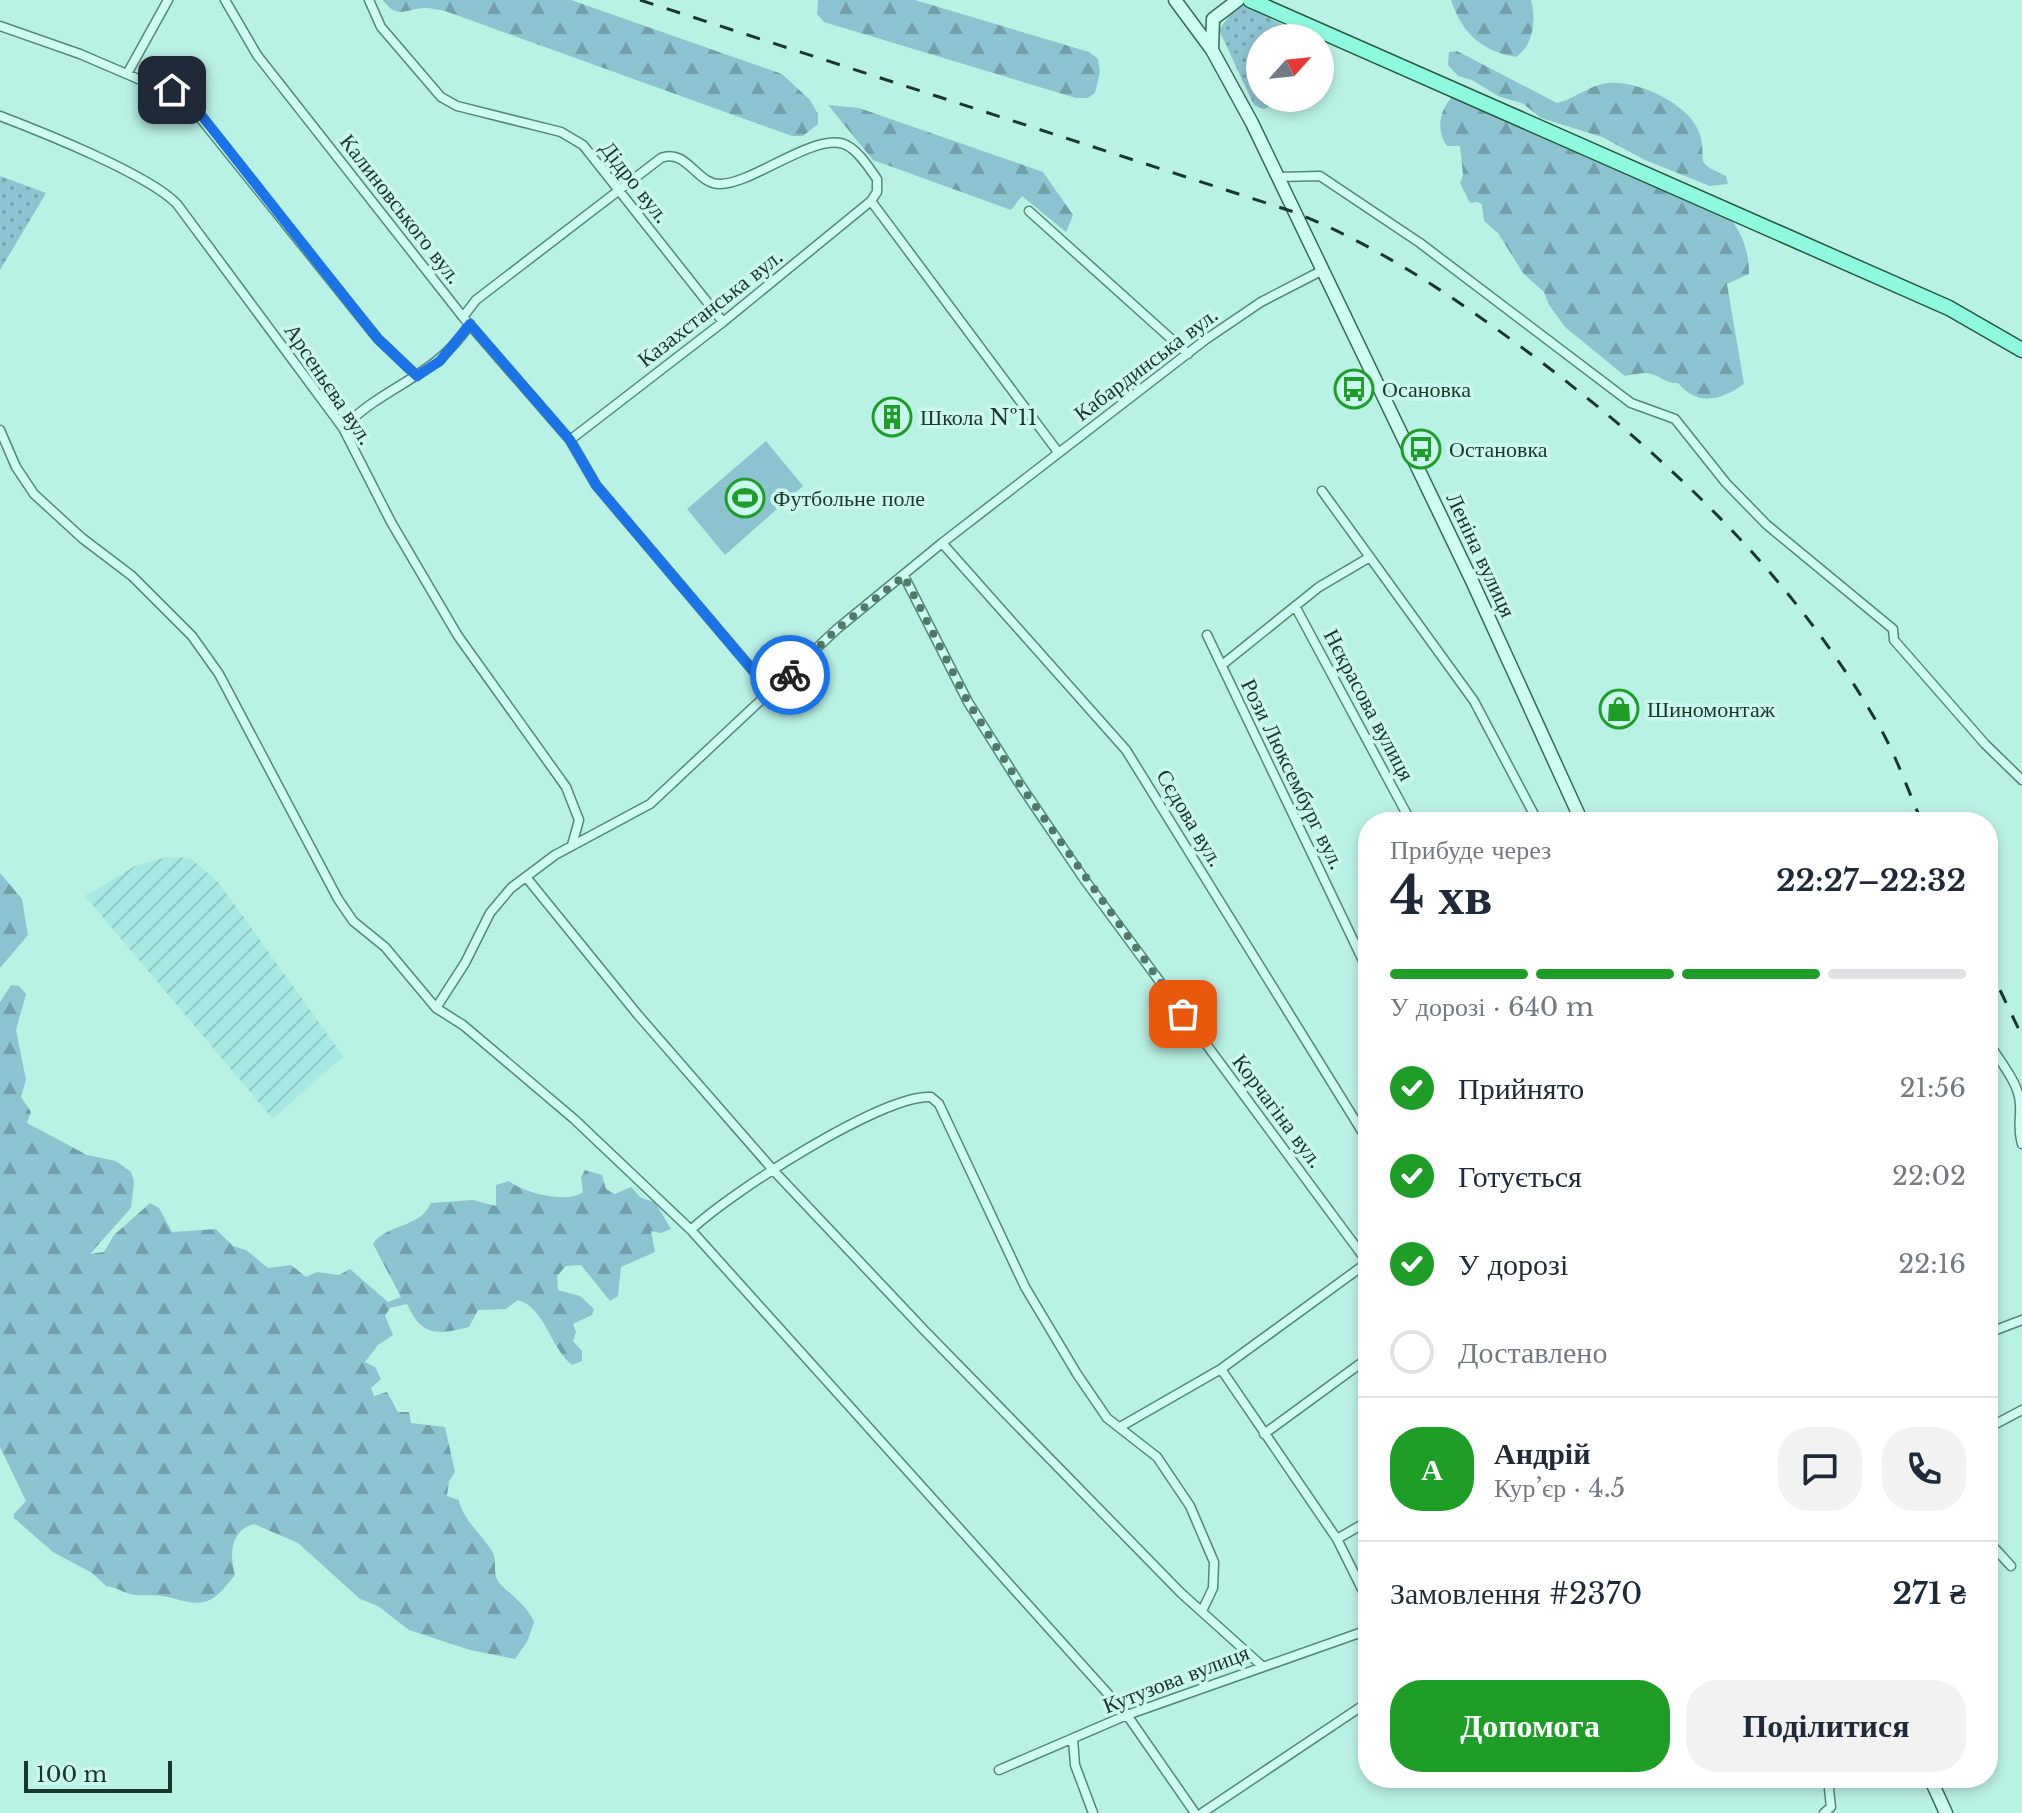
<!DOCTYPE html>
<html lang="uk">
<meta charset="utf-8">
<style>
:root{--surface:#fff;--page:#f2f2f3;--text:#1f2937;--muted:#747a83;--line:#e0e1e3;--accent:#1e9d27}
body{margin:0;font-family:"Libre Baskerville",serif;background:var(--page);color:var(--text);height:100vh;display:flex;flex-direction:column;font-size:30px;white-space:nowrap}
*{box-sizing:border-box;margin:0}
p{font-size:26px;color:var(--muted)}
.icon{flex:none;width:44px;height:44px;fill:none;stroke:currentColor;stroke-width:2;stroke-linecap:round;stroke-linejoin:round}
.map{position:relative;flex:1;overflow:hidden}
.side{position:absolute;left:1358px;top:812px;width:640px;height:976px;display:flex;flex-direction:column;background:var(--surface);border-radius:32px;box-shadow:0 4px 12px #0003}
.side>*{flex:none}
.needle{width:52px;rotate:63deg}
.controls{position:absolute;left:1246px;top:24px;display:grid;gap:16px}
.controls a{display:grid;place-items:center;width:88px;height:88px;border-radius:50%;background:var(--surface);box-shadow:0 4px 12px #0003;font-size:40px}
.scale{position:absolute;left:24px;bottom:20px;width:148px;box-sizing:border-box;padding-left:8px;border:4px solid #19372a;border-top:0;font-size:22px;line-height:28px;white-space:nowrap;color:#19372a;-webkit-text-stroke:6px #caf8ef;paint-order:stroke}
.pin{position:absolute;display:grid;place-items:center;width:68px;height:68px;color:#fff;margin:-34px;border-radius:16px;box-shadow:0 4px 12px #0006}
.courier{position:absolute;display:grid;place-items:center;width:80px;height:80px;margin:-40px;border:6px solid #1a73e8;border-radius:50%;background:#fff;color:#222;box-shadow:0 2px 10px #0007}
.head em{font-style:normal;font-weight:800}
.head div{display:flex;flex-direction:column-reverse}
.head{display:flex;align-items:center;justify-content:space-between;height:136px;padding:0 32px}
h1{font-size:52px;font-weight:800;line-height:60px}
.bar{display:grid;grid-template-columns:repeat(4,1fr);gap:12px 8px;align-content:center;height:96px;padding:0 32px}
.bar i{height:10px;border-radius:6px;background:var(--line)}
.bar .active{background:var(--accent)}
.bar p{grid-column:span 4}
.line{display:flex;align-items:center;gap:20px;padding:0 32px;border-top:2px solid var(--line)}
.line div{flex:1}
.round{display:grid;place-items:center;flex:none;width:84px;height:84px;border-radius:32px;background:var(--page)}
ol{padding:0 32px;list-style:none}
li{display:flex;align-items:center;gap:24px;height:88px}
li p{margin-inline-start:auto}
li .icon{padding:8px;border-radius:50%;background:var(--accent);color:#fff;stroke-width:4}
li:last-child{color:var(--muted)}
li i{width:44px;height:44px;border:4px solid var(--line);border-radius:50%}
.primary-button{display:flex;gap:16px;margin-top:auto;padding:16px 32px}
.primary-button a{flex:1;height:92px;border-radius:32px;background:var(--accent);color:#fff;font-size:32px;font-weight:800;line-height:92px;text-align:center}
.primary-button a+a{background:var(--page);color:var(--text)}
.map>svg:first-child{display:block}
.farmland{fill:url(#farmland-furrows)}
.grass{fill:url(#grass-dots)}
.forest{fill:url(#forest-firs)}
.garden{fill:#8dc3d0}
.lines{fill:none;stroke-linecap:round;stroke-linejoin:round}
.street-casing{stroke:#538974;stroke-width:11}
.secondary-casing{stroke:#366b55;stroke-width:15}
.primary-casing{stroke:#285641;stroke-width:17}
.street{stroke:#cdfcf2;stroke-width:8}
.secondary{stroke:#cdfcf2;stroke-width:12}
.primary{stroke:#8dfae0;stroke-width:14}
.rail{stroke:#19372a;stroke-width:3;stroke-dasharray:14 14;stroke-linecap:butt}
.done{stroke:#51786b;stroke-width:8;stroke-dasharray:0 14.4}
.route{stroke:#1a73e8;stroke-width:10}
.labels{text-anchor:middle;dominant-baseline:central;stroke-width:7;stroke-linejoin:round;paint-order:stroke}
.street-label{font-size:22px;fill:#19372a;stroke:#caf8ef}
.poi-label{font-size:22px;fill:#19372a;stroke:#caf8ef;text-anchor:start}
</style>
<div class="map">
<svg width="2022" height="1813" viewBox="0 0 2022 1813">
<defs>
<pattern id="farmland-furrows" width="10" height="10" patternUnits="userSpaceOnUse" patternTransform="scale(2)"><rect width="10" height="10" fill="#a7e8e2"/><path d="M-1 1l2-2M0 10L10 0M9 11l2-2" fill="none" stroke="#8fc8c2"/></pattern>
<pattern id="grass-dots" width="8" height="8" patternUnits="userSpaceOnUse" patternTransform="scale(2)"><rect width="8" height="8" fill="#8dc3d0"/><path d="M2 2h.1M6 6h.1" fill="none" stroke="#729fa9" stroke-width="1.8" stroke-linecap="round"/></pattern>
<pattern id="forest-firs" width="22" height="20" patternUnits="userSpaceOnUse" patternTransform="scale(2)"><rect width="22" height="20" fill="#8dc3d0"/><path d="M5 1l3.5 6h-7zM16 11l3.5 6h-7z" fill="#729fa9"/></pattern>
</defs>
<rect width="100%" height="100%" fill="#baf1e5"/>
<path class="farmland" d="M 166,857 L 190,858 L 219,883 L 343,1056 L 273,1119 L 85,896 L 135,866 Z"/>
<path class="grass" d="M 1238,4 L 1312,38 L 1260,38 L 1260,98 L 1292,98 L 1264,109 L 1254,105 L 1219,30 Z
M 0,176 L 46,193 L 0,270 Z"/>
<path class="forest" d="M 383,0 L 571,0 L 782,74 L 810,100 L 818,114 L 818,124 L 803,136 L 792,136 L 445,11 C 439,10 431,8 425,8 C 405,9 397,20 383,0 Z
M 818,0 L 915,0 L 1089,52 L 1098,59 L 1100,72 L 1095,93 L 1088,98 L 1076,98 L 824,22 L 817,14 Z
M 1451,0 L 1531,0 C 1536,20 1534,45 1516,57 C 1481,51 1462,33 1451,0 Z
M 1457,51 L 1557,103 C 1573,99 1586,88 1602,84 C 1632,77 1691,103 1700,135 C 1708,163 1691,160 1726,176 L 1728,184 L 1710,186 L 1645,160 L 1602,137 L 1541,118 L 1522,103 L 1500,97 L 1472,80 L 1458,76 L 1448,65 L 1449,52 Z
M 1454,95 L 1727,214 C 1742,233 1749,250 1749,274 L 1727,284 L 1744,384 C 1721,400 1698,407 1678,383 C 1666,384 1659,374 1646,373 C 1639,373 1632,375 1625,376 L 1565,327 L 1549,305 L 1544,292 L 1523,273 L 1498,233 L 1484,221 L 1482,205 L 1478,202 L 1470,203 L 1460,183 L 1463,175 L 1460,146 L 1447,146 C 1435,130 1440,108 1454,95 Z
M 828,105 L 859,108 L 1043,172 L 1073,215 L 1066,232 L 1022,196 L 1011,210 L 873,160 Z
M 0,873 L 22,899 L 28,935 L 0,968 Z
M 11,985 L 19,986 L 26,994 L 16,1030 L 26,1080 L 21,1097 L 31,1112 L 27,1123 L 87,1155 L 116,1161 L 131,1172 L 134,1181 L 131,1208 L 90,1254 L 104,1252 L 114,1235 L 150,1203 L 159,1208 L 172,1232 L 216,1229 L 233,1246 L 246,1250 L 268,1268 L 291,1265 L 306,1277 L 317,1272 L 339,1275 L 350,1269 L 388,1302 L 401,1297 L 373,1244 C 387,1223 419,1229 431,1203 L 473,1200 L 496,1206 L 496,1185 L 509,1181 C 523,1193 568,1204 583,1192 L 581,1177 L 585,1170 L 602,1175 L 606,1189 L 615,1194 L 631,1187 L 641,1198 L 655,1202 L 671,1229 L 661,1233 L 651,1231 L 655,1252 L 621,1267 L 618,1296 L 610,1301 L 581,1265 L 566,1266 L 557,1276 L 558,1290 L 580,1296 L 594,1309 L 592,1315 L 573,1324 L 576,1332 L 573,1341 L 582,1351 L 582,1361 L 572,1365 C 549,1346 546,1309 518,1300 L 506,1309 L 478,1310 L 469,1327 C 438,1335 422,1337 407,1304 L 390,1308 L 385,1316 L 393,1335 L 378,1345 L 365,1362 L 375,1367 L 381,1379 L 371,1388 L 374,1396 L 387,1392 L 398,1412 L 409,1412 L 411,1423 L 445,1427 L 455,1472 L 449,1481 L 447,1496 L 459,1500 C 460,1515 483,1537 492,1551 C 499,1563 490,1573 501,1585 C 513,1597 527,1605 534,1622 L 527,1642 L 515,1659 L 470,1650 L 409,1630 L 378,1606 L 360,1599 L 298,1543 L 254,1524 C 231,1530 229,1554 235,1575 C 213,1603 206,1608 172,1598 C 159,1594 147,1596 135,1595 C 125,1594 117,1587 106,1586 L 92,1573 L 53,1552 L 14,1518 L 14,1514 L 26,1501 L 0,1447 L 0,1002 Z"/>
<path class="garden" d="M 766,441 L 803,486 L 725,555 L 687,509 Z"/>
<g class="lines">
<defs>
<path id="street" d="M 225,0 L 257,55 L 463,317 L 570,440 L 596,485 L 772,693
M 369,0 L 381,27 L 441,97 L 457,106 L 561,132 L 583,145 L 723,322
M 0,26 L 80,54 L 185,99 L 378,339 L 417,376
M 127,74 L 168,0
M 0,116 C 42,132 148,174 177,204 L 343,428 L 391,522 L 458,636 L 566,787 L 579,820 L 572,845
M 1279,177 L 1320,176 L 1420,243 L 1631,403 L 1675,419 L 1726,483 L 1767,525 L 1893,629 L 1894,640 L 1985,744 L 2022,780
M 1029,211 L 1188,354
M 463,317 L 476,300 L 661,158 C 687,148 696,184 720,184 C 754,184 820,128 848,146 C 860,153 869,168 877,179 L 877,192 L 871,201 L 1058,452
M 343,428 C 384,385 435,378 470,324
M 0,430 L 16,467 L 34,494 L 82,538 L 132,576 L 192,636 L 219,674 L 338,899 L 353,921 L 385,947 L 436,1008 L 463,1025 L 574,1119 L 691,1230 L 1127,1715 L 1195,1813
M 570,440 L 723,322 L 871,201
M 1322,491 L 1474,701 L 1538,822
M 942,543 L 1126,750 L 1368,1141
M 904,576 L 968,702 L 1019,783 L 1084,879 L 1368,1263
M 1295,606 L 1411,822
M 1207,635 L 1368,971
M 1222,665 L 1319,587 L 1370,557
M 1880,822 L 1882,822
M 526,877 L 638,1015 L 774,1171 L 925,1331 L 1181,1593 L 1261,1665
M 436,1008 L 465,963 L 490,913 L 511,888 L 555,855 L 650,804 L 837,629 L 942,543 L 1205,340 L 1261,302 L 1323,270
M 1988,1041 C 1998,1060 2020,1083 2020,1105 C 2021,1121 2017,1127 2022,1144
M 691,1230 C 727,1195 882,1094 931,1097 L 939,1104 L 1025,1287 L 1077,1374 L 1107,1418 L 1157,1457 L 1190,1506 L 1214,1562 L 1213,1588 L 1202,1611
M 1988,1333 L 2022,1320
M 1221,1369 L 1337,1539 L 1368,1601
M 1120,1427 L 1221,1369 L 1368,1262
M 1988,1428 L 2022,1410
M 1264,1434 L 1368,1358
M 1337,1539 L 1368,1521
M 1988,1541 L 2011,1566
M 1073,1739 L 1075,1765 L 1093,1813
M 999,1770 L 1127,1715 L 1368,1630
M 1202,1813 L 1368,1702
M 1824,1813 L 1831,1807 L 1829,1789 L 1832,1778"/>
<path id="secondary" d="M 1175,0 L 1212,50 L 1252,123 L 1472,581 L 1582,822
M 1212,50 L 1213,19 L 1238,0
M 1930,1778 L 1946,1813"/>
<path id="primary" d="M 1250,0 L 1949,308 L 2022,350"/>
</defs>
<use href="#street" class="street-casing"/>
<use href="#secondary" class="secondary-casing"/>
<use href="#primary" class="primary-casing"/>
<use href="#street" class="street"/>
<use href="#secondary" class="secondary"/>
<use href="#primary" class="primary"/>
<path class="rail" d="M 640,0 L 1294,212 C 1381,247 1457,299 1532,355 C 1671,460 1797,579 1883,733 C 1898,761 1909,793 1922,822
M 1988,965 L 2022,1036"/>
</g>
<g class="lines">
<path class="done" d="M 790,675 L 837,629 L 904,576 L 968,702 L 1019,783 L 1183,1014"/>
<path class="route" d="M 172,90 L 202,116 L 378,339 L 417,376 L 440,361 L 470,324 L 570,440 L 596,485 L 772,693 L 790,675"/>
</g>
<defs>
<symbol id="bus-ring" viewBox="-11 -11 22 22"><circle r="9.5" fill="#caf8ef" stroke="#1e9d27" stroke-width="1.5"/><path d="M-5-6H5V4H4V6H2V4H-2V6H-4V4H-5ZM-3.5-4V0h7V-4ZM-3.5 1.2v1.5H-2V1.2ZM2 1.2v1.5H3.5V1.2Z" fill="#1e9d27"/></symbol>
<symbol id="building-ring" viewBox="-11 -11 22 22"><circle r="9.5" fill="#caf8ef" stroke="#1e9d27" stroke-width="1.5"/><path d="M-4-6H4V6H1V3H-1V6H-4ZM-2.5-4.3h1.7v1.8h-1.7ZM.8-4.3h1.7v1.8H.8ZM-2.5-1h1.7V.8h-1.7ZM.8-1h1.7V.8H.8Z" fill="#1e9d27"/></symbol>
<symbol id="stadium-ring" viewBox="-11 -11 22 22"><circle r="9.5" fill="#caf8ef" stroke="#1e9d27" stroke-width="1.5"/><path d="M0-5a6.5 5 0 1 0 0 10a6.5 5 0 1 0 0-10ZM-3.5-1.8h7v3.6h-7Z" fill="#1e9d27"/></symbol>
<symbol id="shop-ring" viewBox="-11 -11 22 22"><circle r="9.5" fill="#caf8ef" stroke="#1e9d27" stroke-width="1.5"/><path d="M-5-2.5h2.3a2.7 3.5 0 0 1 5.4 0H5L5.5 6h-11ZM-1.5-2.5h3a1.5 2.3 0 0 0-3 0Z" fill="#1e9d27"/></symbol>
</defs>
<g fill-rule="evenodd">
<use href="#bus-ring" x="1332" y="367" width="44" height="44"/>
<use href="#building-ring" x="870" y="395" width="44" height="44"/>
<use href="#bus-ring" x="1399" y="427" width="44" height="44"/>
<use href="#stadium-ring" x="723" y="476" width="44" height="44"/>
<use href="#shop-ring" x="1597" y="687" width="44" height="44"/>
</g>
<g class="labels">
<g class="street-label">
<text transform="translate(635 182) rotate(52)">Дідро вул.</text>
<text transform="translate(401 209) rotate(52)">Калиновського вул.</text>
<text transform="translate(710 308) rotate(-38)">Казахстанська вул.</text>
<text transform="translate(1146 364) rotate(-37)">Кабардинська вул.</text>
<text transform="translate(329 384) rotate(56)">Арсеньєва вул.</text>
<text transform="translate(1481 555) rotate(65)">Леніна вулиця</text>
<text transform="translate(1369 705) rotate(62)">Нєкрасова вулиця</text>
<text transform="translate(1293 774) rotate(64)">Рози Люксембург вул.</text>
<text transform="translate(1190 818) rotate(59)">Сєдова вул.</text>
<text transform="translate(1278 1111) rotate(53)">Корчагіна вул.</text>
<text transform="translate(1176 1679) rotate(-21)">Кутузова вулиця</text>
</g>
<g class="poi-label">
<text x="1382" y="389">Осановка</text>
<text x="920" y="417">Школа №11</text>
<text x="1449" y="449">Остановка</text>
<text x="773" y="498">Футбольне поле</text>
<text x="1647" y="709">Шиномонтаж</text>
</g>
</g>
</svg>
<div class="controls">
<a><svg class="needle" viewBox="-14 -14 28 28"><path d="M0-13l5 13h-10z" fill="#e53935"/><path d="M0 13l5-13h-10z" fill="#747a83"/></svg></a>
</div>
<div class="scale">100 m</div>
<div class="pin" style="left:1183px;top:1014px;background:#ea580c"><svg class="icon" aria-label="bag" viewBox="0 0 24 24"><path d="M5 8h14l-1 12H6zM9 8a3 3 0 0 1 6 0"/></svg></div>
<div class="pin" style="left:172px;top:90px;background:#1f2937"><svg class="icon" aria-label="home" viewBox="0 0 24 24"><path d="M3 11l9-7 9 7M6 9v11h12V9"/></svg></div>
<div class="courier" style="left:790px;top:675px"><svg class="icon" aria-label="bike" viewBox="0 0 24 24"><circle cx="6" cy="16" r="4"/><circle cx="18" cy="16" r="4"/><path d="M6 16l4-8h5l3 8M10 8l3 8H6M13 5h3"/></svg></div>
<section class="side">
<div class="head"><div><h1>4 хв</h1><p>Прибуде через</p></div><em>22:27–22:32</em></div>
<div class="bar"><i class="active"></i><i class="active"></i><i class="active"></i><i></i><p>У дорозі · 640 m</p></div>
<ol>
<li><svg class="icon" aria-label="check" viewBox="0 0 24 24"><path d="M5 12l5 5 9-10"/></svg>Прийнято<p>21:56</p></li>
<li><svg class="icon" aria-label="check" viewBox="0 0 24 24"><path d="M5 12l5 5 9-10"/></svg>Готується<p>22:02</p></li>
<li><svg class="icon" aria-label="check" viewBox="0 0 24 24"><path d="M5 12l5 5 9-10"/></svg>У дорозі<p>22:16</p></li>
<li><i></i>Доставлено</li>
</ol>
<div class="line" style="height:144px"><b class="round" style="background:var(--accent);color:#fff">А</b><div><b>Андрій</b><p>Кур’єр · 4.5</p></div><a class="round"><svg class="icon" aria-label="chat" viewBox="0 0 24 24"><path d="M4 5h16v11H9l-5 4z"/></svg></a><a class="round"><svg class="icon" aria-label="phone" viewBox="0 0 24 24"><path d="M5 4h4l2 5-3 2q2 4 5 5l2-3 5 2v4C11 20 4 13 5 4z"/></svg></a></div>
<div class="line" style="height:104px"><div>Замовлення #2370</div><b>271 ₴</b></div>
<div class="primary-button"><a>Допомога</a><a>Поділитися</a></div>
</section>
</div>
